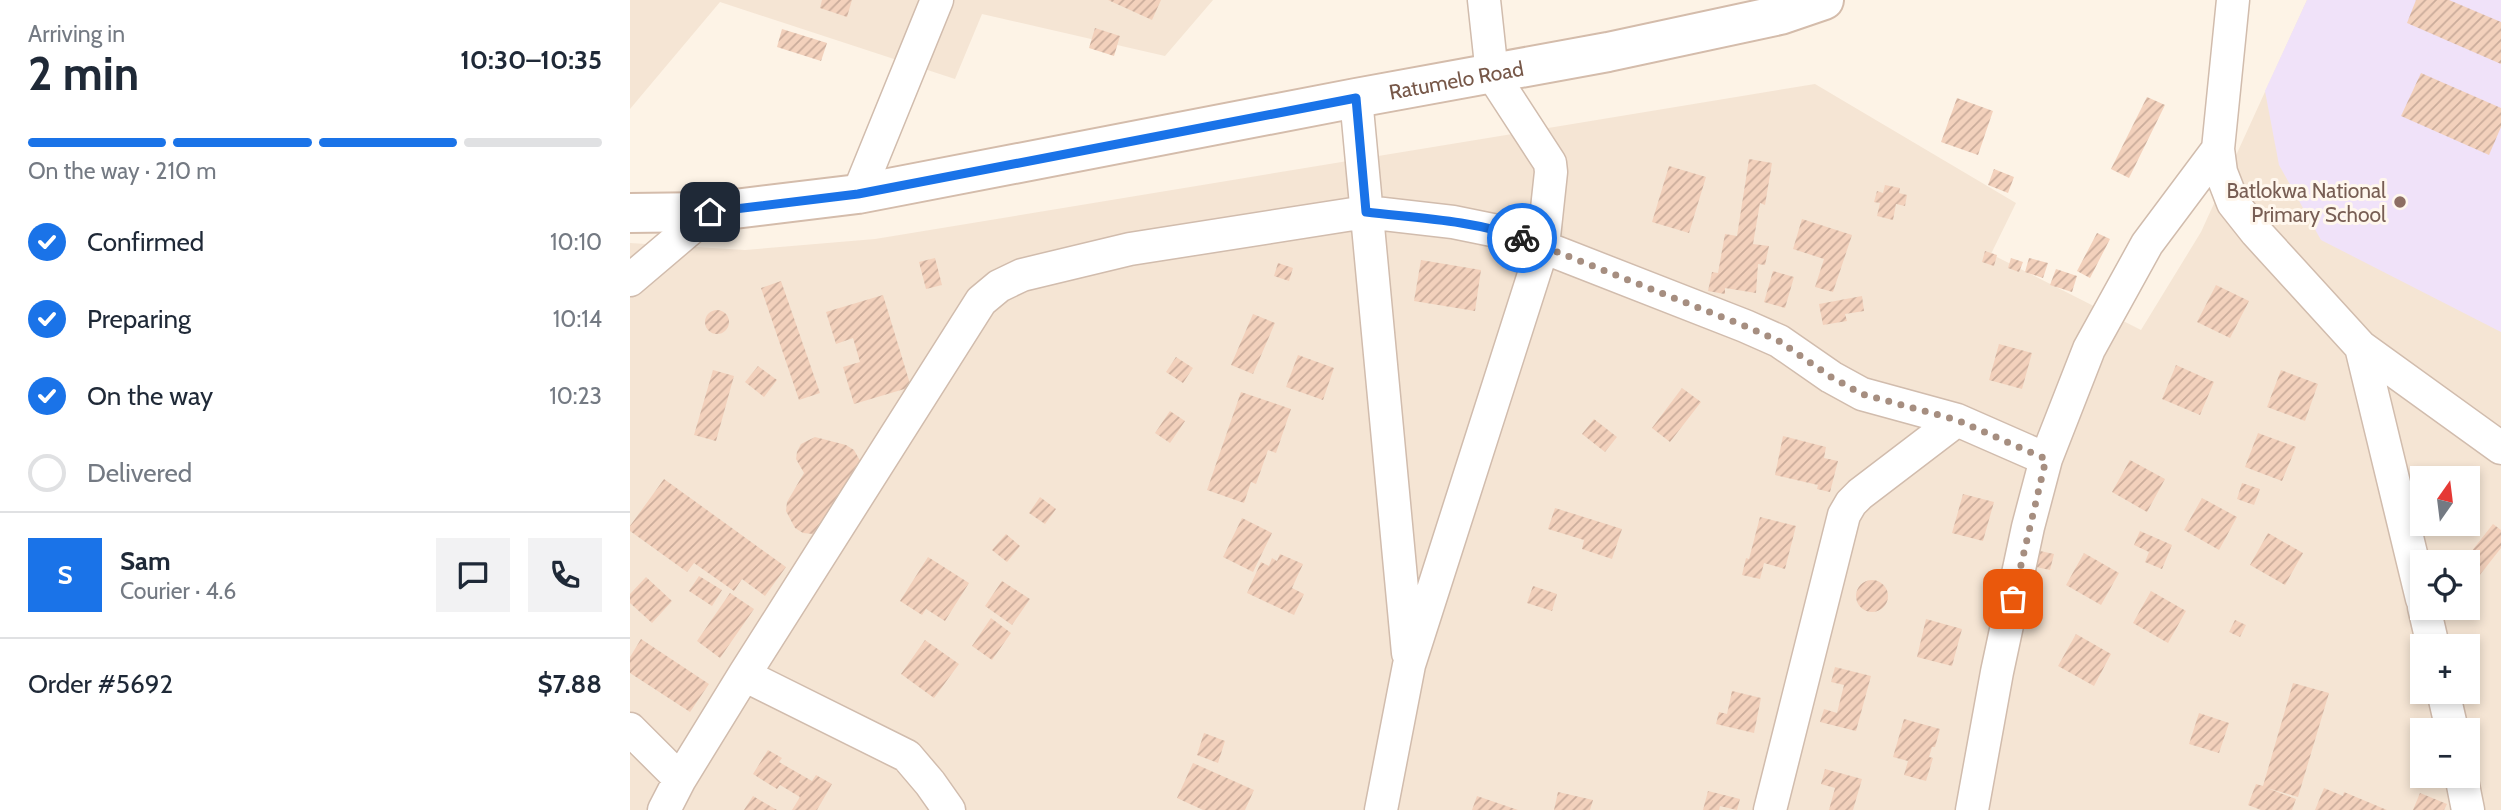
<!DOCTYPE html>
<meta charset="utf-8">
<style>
:root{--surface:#fff;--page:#f2f2f3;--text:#1f2937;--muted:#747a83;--line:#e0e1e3;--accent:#1a73e8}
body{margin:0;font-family:Cabin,sans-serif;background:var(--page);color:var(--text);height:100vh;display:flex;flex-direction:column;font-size:26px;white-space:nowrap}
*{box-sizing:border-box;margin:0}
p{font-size:23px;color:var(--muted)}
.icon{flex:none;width:38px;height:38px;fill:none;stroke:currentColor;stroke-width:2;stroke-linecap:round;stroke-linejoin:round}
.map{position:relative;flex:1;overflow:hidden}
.panel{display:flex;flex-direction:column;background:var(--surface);width:630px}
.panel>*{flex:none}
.needle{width:46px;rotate:14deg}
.tools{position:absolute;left:1780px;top:466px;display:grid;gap:14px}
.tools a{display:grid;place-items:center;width:70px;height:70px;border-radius:0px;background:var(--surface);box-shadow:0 4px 10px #0003;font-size:35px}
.pin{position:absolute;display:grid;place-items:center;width:60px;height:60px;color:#fff;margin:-30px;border-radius:14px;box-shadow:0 4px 10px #0006}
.courier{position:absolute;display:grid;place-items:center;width:70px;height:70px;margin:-35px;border:5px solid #1a73e8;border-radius:50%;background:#fff;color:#222;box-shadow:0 2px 9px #0007}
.headline em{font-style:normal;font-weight:700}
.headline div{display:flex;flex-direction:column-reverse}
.headline{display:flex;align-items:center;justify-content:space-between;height:119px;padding:0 28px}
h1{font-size:46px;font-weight:700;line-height:52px}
.bar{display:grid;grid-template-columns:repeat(4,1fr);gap:10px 7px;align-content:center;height:84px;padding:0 28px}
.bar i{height:9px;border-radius:5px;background:var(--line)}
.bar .active{background:var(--accent)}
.bar p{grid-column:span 4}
.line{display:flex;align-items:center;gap:18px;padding:0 28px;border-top:2px solid var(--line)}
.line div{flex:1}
.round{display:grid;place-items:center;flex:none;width:74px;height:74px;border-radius:0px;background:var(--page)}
ol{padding:0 28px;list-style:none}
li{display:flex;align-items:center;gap:21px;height:77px}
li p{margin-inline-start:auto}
li .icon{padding:7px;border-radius:50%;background:var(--accent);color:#fff;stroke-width:4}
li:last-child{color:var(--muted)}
li i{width:38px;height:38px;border:4px solid var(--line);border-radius:50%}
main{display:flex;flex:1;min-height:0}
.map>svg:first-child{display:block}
.residential{fill:#f5e5d4;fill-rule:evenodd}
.education{fill:#f0e2f9}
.building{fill:url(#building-hatch)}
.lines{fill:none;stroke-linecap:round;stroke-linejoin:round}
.street-casing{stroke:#d1bcad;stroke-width:35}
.secondary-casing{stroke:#d4bcab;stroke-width:42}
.street{stroke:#fff;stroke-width:32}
.secondary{stroke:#fff;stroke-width:38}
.done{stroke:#a68e80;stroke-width:7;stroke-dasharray:0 12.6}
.route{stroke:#1a73e8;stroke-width:9}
.education-dot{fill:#8d6e63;stroke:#fff7ed;stroke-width:2.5}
.labels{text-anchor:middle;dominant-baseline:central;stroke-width:6;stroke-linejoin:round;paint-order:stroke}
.street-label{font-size:21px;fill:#775849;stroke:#fff7ed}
.education-label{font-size:21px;fill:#785e54;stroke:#fff7ed;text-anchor:end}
</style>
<main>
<section class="panel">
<div class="headline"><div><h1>2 min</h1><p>Arriving in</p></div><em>10:30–10:35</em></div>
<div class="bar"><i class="active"></i><i class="active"></i><i class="active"></i><i></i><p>On the way · 210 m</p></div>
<ol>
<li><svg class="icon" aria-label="check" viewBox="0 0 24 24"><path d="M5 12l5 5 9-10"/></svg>Confirmed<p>10:10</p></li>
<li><svg class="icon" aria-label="check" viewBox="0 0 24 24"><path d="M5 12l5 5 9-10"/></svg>Preparing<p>10:14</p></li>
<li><svg class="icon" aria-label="check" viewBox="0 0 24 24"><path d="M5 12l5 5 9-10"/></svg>On the way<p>10:23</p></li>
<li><i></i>Delivered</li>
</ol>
<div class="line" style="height:126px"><b class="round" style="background:var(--accent);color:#fff">S</b><div><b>Sam</b><p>Courier · 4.6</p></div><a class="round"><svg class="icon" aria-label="chat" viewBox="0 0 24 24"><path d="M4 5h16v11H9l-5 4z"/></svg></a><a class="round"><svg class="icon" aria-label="phone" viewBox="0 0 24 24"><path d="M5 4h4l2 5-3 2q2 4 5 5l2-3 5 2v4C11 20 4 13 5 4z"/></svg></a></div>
<div class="line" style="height:91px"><div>Order #5692</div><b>$7.88</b></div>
</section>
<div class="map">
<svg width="1871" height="810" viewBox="0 0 1871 810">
<defs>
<pattern id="building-hatch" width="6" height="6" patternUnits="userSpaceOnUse" patternTransform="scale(1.75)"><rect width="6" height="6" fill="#f3d1bc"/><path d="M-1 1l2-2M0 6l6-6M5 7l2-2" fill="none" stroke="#caac9b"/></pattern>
</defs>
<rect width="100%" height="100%" fill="#fdf3e6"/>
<path class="residential" d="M 0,0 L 583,0 L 535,56 L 352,14 L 325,79 L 90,2 L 0,109 Z
M 1677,0 L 1871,0 L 1871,810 L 0,810 L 0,243 L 115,250 L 245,239 L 1185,84 L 1386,203 L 1361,254 L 1511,330 L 1571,232 ZM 1792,478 L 1838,478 L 1838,523 L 1792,523 ZM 1792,562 L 1838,562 L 1838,607 L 1792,607 ZM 1792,646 L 1838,646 L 1838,691 L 1792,691 ZM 1792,730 L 1838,730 L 1838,775 L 1792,775 Z"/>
<path class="education" d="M 1677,0 L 1871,0 L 1871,332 L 1691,240 L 1649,165 L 1635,91 Z"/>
<path class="building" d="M 192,0 L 222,0 L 217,17 L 190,8 Z
M 478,0 L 531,0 L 522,20 Z
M 1786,0 L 1819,0 L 1871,22 L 1871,64 L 1777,23 Z
M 465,28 L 490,36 L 484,56 L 459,48 Z
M 152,29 L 197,43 L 191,61 L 147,47 Z
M 1791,73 L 1871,108 L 1871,127 L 1859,155 L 1771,116 Z
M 1517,97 L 1535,105 L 1499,178 L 1481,169 Z
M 1327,98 L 1363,111 L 1348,155 L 1311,142 Z
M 1119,159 L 1142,163 L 1135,205 L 1130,203 L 1123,244 L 1139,246 L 1135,265 L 1128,264 L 1126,293 L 1095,288 L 1095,294 L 1078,291 L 1082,272 L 1088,273 L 1095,234 L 1107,236 Z
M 1039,166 L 1076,177 L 1059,233 L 1022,222 Z
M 1364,169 L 1384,177 L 1378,193 L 1358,185 Z
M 1255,185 L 1270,188 L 1269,193 L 1277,195 L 1275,206 L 1266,204 L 1263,220 L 1247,216 L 1250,203 L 1244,202 L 1247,191 L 1253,193 Z
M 1172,219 L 1222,235 L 1203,292 L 1185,287 L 1194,259 L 1163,249 Z
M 1467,233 L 1480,239 L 1460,278 L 1447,271 Z
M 1355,251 L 1367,255 L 1364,266 L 1352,262 Z
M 305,258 L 312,285 L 296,289 L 289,262 Z
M 1381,258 L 1393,262 L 1389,272 L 1378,268 Z
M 1399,258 L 1418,263 L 1413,278 L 1395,272 Z
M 791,260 L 851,270 L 845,311 L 784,301 Z
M 648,263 L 663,268 L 659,281 L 644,276 Z
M 1426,269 L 1447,276 L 1442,292 L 1420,285 Z
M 1143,271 L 1164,277 L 1155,308 L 1134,302 Z
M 151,281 L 190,393 L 169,400 L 131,288 Z
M 1586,285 L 1619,301 L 1600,338 L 1567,322 Z
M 253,295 L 281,387 L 224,404 L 213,367 L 230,362 L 223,338 L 206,344 L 196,312 Z
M 1232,296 L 1234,311 L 1215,314 L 1217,321 L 1193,325 L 1189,304 Z
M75 322a12 12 0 1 1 24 0a12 12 0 1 1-24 0Z
M 623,314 L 645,323 L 623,374 L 601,365 Z
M 1369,344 L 1402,353 L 1392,389 L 1359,380 Z
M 668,355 L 704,368 L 693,400 L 656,387 Z
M 546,357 L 563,368 L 553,383 L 536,372 Z
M 1546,365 L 1584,382 L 1570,415 L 1532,399 Z
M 128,366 L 147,380 L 134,397 L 115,382 Z
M 83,370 L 104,376 L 86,441 L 64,435 Z
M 1651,370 L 1688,384 L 1675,421 L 1637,407 Z
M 1052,388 L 1071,402 L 1040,442 L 1022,428 Z
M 611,392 L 661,409 L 646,453 L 638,450 L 626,484 L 621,482 L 614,503 L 577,490 Z
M 540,411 L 555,421 L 540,443 L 525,433 Z
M 964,419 L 987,437 L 975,452 L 952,434 Z
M 1628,433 L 1666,447 L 1652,481 L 1615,467 Z
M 1153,436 L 1196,447 L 1194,458 L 1208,461 L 1200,492 L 1187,489 L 1188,485 L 1145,475 Z
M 185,437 L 216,445 L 224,450 L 233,466 L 192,531 L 183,534 L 173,533 L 165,528 L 156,511 L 157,502 L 174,473 L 166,459 L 167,452 L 171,444 Z
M 1500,460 L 1535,479 L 1517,512 L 1482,492 Z
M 34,479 L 156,567 L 135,596 L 112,579 L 104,591 L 64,563 L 57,572 L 0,531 L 0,526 Z
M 1612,483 L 1630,489 L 1624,505 L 1607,499 Z
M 1333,494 L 1364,502 L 1353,541 L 1322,533 Z
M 410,497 L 426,509 L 415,524 L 399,513 Z
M 1572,498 L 1607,517 L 1589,550 L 1554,530 Z
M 925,508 L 992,529 L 982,559 L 952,549 L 954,540 L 918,529 Z
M 1130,517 L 1166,526 L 1155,569 L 1134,563 L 1130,579 L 1112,575 L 1116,558 L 1119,559 Z
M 612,518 L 642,533 L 623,572 L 593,557 Z
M 1863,524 L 1871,530 L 1871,548 L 1849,576 L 1838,567 L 1838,562 L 1833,562 Z
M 1510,531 L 1542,545 L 1532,569 L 1515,562 L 1519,552 L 1504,545 Z
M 1638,533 L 1673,553 L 1655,585 L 1620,565 Z
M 376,534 L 390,546 L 377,562 L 362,550 Z
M 1410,551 L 1424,554 L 1420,570 L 1406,567 Z
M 1454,553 L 1489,573 L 1471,605 L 1436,585 Z
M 650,554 L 673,564 L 662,588 L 674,594 L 664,615 L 617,593 L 631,562 L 639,566 L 642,558 L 647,561 Z
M 298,557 L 339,583 L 315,621 L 296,609 L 292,615 L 270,601 Z
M 69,576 L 92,590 L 82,606 L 59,591 Z
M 16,577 L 42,601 L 22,623 L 0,603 L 0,594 Z
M1226 596a16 16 0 1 1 32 0a16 16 0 1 1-32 0Z
M 372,581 L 400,599 L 382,625 L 355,606 Z
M 903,586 L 927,594 L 922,611 L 897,603 Z
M 1521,591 L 1556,611 L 1538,643 L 1503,623 Z
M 100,593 L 124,609 L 90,658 L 67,641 Z
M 361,618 L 381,633 L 362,660 L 342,646 Z
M 1296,619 L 1332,629 L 1322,666 L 1287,657 Z
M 1605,620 L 1616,625 L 1610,637 L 1599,632 Z
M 1446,634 L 1481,654 L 1464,686 L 1428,666 Z
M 11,639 L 79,684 L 60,712 L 0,673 L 0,657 Z
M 295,640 L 329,664 L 304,698 L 271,674 Z
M 1205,667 L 1241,676 L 1226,731 L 1190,722 L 1194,709 L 1207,713 L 1214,685 L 1201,682 Z
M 1663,683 L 1699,693 L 1668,797 L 1637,788 L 1666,799 L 1662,810 L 1631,810 L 1618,805 L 1626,784 L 1633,786 Z
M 1102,691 L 1131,698 L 1124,733 L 1086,724 L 1089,712 L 1097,714 Z
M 1569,713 L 1599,723 L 1589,753 L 1559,744 Z
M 1274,719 L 1310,729 L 1305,747 L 1302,747 L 1299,757 L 1303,758 L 1296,781 L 1274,775 L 1278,761 L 1263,757 Z
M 574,733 L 595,741 L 588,763 L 567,755 Z
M 138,750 L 152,758 L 149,762 L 182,781 L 186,775 L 202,784 L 187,810 L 162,810 L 170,797 L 150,785 L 147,789 L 123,774 Z
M 563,763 L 624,790 L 615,810 L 573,810 L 547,798 Z
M 1195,769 L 1232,779 L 1223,810 L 1199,810 L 1205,788 L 1191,784 Z
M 1694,788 L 1713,796 L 1714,792 L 1757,810 L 1685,810 Z
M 1078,791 L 1110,799 L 1107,810 L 1090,806 L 1089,810 L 1073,810 Z
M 928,792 L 963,800 L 960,810 L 924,810 Z
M 1790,793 L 1817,804 L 1814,810 L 1783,810 Z
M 123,796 L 147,810 L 114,810 Z
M 847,796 L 888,810 L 842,810 Z"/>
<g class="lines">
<defs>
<path id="street" d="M 1603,0 L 1588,149 L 1591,172 L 1603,203 L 1626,232 L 1731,347 L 1792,599
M 726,98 L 778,653
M 228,194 L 307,0
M 0,280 L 80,212
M 1731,347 L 1871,448
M 1794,607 L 1803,646
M 114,675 L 277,756 L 300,783 L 319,810
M 1813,691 L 1822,730
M 0,729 L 50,779
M 1831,775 L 1838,810
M 34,810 L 50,779 L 114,675 L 351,301 L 369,286 L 392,275 L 500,249 L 736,212 L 823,222 L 877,233 L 1115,326 L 1149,341 L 1201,377 L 1232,394 L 1327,420 L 1416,459
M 751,810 L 779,665 L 913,246 L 921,172 L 920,163 L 862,74 L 854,0
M 1140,810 L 1214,515 L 1221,503 L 1230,494 L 1327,420
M 1342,810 L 1367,672 L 1398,527 L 1416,459 L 1459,349 L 1517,244 L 1588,149"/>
<g id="secondary">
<path id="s1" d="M 0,213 L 80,212 L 228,194 L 726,98 L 978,52 L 1150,15 L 1194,0"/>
</g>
</defs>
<use href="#street" class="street-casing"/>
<use href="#secondary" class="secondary-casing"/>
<use href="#street" class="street"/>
<use href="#secondary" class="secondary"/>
</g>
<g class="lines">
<path class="done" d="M 892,238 L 1115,326 L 1149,341 L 1201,377 L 1232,394 L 1327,420 L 1416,459 L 1383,599"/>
<path class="route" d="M 80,212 L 228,194 L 726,98 L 736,212 C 787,218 842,220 892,238"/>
</g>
<circle class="education-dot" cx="1770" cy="202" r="7"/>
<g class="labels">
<g class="street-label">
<text stroke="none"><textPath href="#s1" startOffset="838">Ratumelo Road</textPath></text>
</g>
<g class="education-label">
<text x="1756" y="190">Batlokwa National<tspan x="1756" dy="24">Primary School</tspan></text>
</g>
</g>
</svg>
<div class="tools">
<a><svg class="needle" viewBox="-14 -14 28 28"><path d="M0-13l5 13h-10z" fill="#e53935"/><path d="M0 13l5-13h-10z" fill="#747a83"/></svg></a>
<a><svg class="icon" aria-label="locate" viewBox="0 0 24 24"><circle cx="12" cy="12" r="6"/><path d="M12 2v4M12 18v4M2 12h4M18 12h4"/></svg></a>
<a>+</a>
<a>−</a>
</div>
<div class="pin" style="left:1383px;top:599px;background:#ea580c"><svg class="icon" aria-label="bag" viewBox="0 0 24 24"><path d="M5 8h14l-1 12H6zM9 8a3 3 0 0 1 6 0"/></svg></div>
<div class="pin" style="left:80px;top:212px;background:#1f2937"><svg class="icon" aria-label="home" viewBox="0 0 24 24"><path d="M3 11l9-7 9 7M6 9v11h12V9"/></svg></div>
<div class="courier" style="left:892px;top:238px"><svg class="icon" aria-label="bike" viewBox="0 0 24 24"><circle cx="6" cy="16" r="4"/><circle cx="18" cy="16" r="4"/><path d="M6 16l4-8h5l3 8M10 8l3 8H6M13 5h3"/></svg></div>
</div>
</main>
